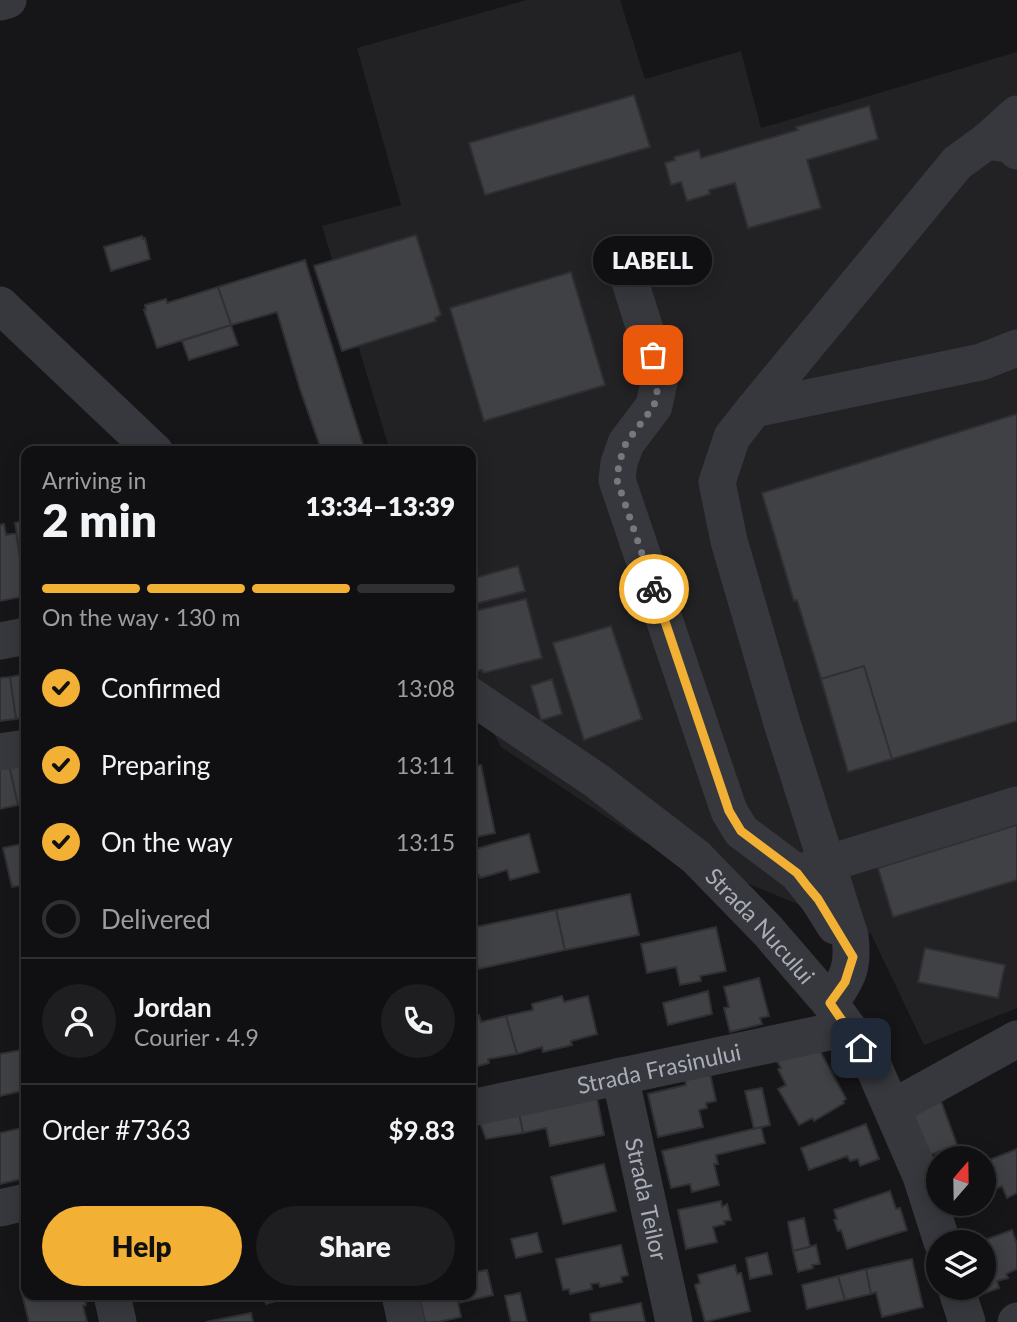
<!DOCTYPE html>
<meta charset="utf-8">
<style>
:root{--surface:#101012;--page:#1e1e20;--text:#f1f3f6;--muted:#9c9d9f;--line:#303032;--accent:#f2b134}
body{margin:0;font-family:Lato,sans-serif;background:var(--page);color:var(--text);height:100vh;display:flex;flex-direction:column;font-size:26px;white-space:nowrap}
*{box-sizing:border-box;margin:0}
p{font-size:23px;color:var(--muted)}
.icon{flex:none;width:38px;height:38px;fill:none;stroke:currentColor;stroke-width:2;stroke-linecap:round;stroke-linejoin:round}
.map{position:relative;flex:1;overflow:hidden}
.sheet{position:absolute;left:21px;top:446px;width:455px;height:854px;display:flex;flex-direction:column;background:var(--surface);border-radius:14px;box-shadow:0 4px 18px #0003,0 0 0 2px var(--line)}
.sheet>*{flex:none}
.needle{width:46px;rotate:20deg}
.buttons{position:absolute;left:926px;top:1146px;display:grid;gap:14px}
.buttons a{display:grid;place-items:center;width:70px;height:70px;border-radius:50%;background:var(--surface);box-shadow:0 4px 18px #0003,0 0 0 2px var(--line);font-size:35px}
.pin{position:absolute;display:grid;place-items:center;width:60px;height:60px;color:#fff;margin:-30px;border-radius:14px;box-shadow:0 4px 10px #0006}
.courier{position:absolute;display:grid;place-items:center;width:70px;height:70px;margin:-35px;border:5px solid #f2b134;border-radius:50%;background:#fff;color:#222;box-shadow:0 2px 9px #0007}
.bubble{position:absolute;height:49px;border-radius:24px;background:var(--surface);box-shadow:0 4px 18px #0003,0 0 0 2px var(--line);font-size:23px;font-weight:800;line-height:49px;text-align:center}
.head em{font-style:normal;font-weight:800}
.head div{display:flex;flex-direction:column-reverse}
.head{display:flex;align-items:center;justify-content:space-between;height:119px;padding:0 21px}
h1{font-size:46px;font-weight:800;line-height:52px}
.bar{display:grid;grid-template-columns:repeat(4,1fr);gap:10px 7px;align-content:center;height:84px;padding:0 21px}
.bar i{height:9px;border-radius:5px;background:var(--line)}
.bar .on{background:var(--accent)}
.bar p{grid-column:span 4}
.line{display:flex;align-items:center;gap:18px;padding:0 21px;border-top:2px solid var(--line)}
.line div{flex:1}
.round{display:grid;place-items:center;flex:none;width:74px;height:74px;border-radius:37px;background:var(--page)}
ol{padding:0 21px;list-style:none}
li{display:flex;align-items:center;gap:21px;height:77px}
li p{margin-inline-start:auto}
li .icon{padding:7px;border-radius:50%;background:var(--accent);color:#111;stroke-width:4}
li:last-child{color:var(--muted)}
li i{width:38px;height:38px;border:4px solid var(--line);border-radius:50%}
.primary-button{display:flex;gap:14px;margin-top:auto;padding:14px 21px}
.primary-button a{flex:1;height:80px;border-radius:42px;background:var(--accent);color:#111;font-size:28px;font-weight:800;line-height:80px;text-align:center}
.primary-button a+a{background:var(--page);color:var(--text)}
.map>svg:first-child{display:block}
.built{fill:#222225}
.building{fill:#404145;stroke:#303034;stroke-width:2}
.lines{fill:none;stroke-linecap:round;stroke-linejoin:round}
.minor{stroke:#37383d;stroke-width:37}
.done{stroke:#757880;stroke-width:7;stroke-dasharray:0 12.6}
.route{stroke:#f2b134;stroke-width:9}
.labels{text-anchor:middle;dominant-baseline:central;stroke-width:6;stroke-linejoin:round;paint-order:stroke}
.street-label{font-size:23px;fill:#a8adb8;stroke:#111113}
</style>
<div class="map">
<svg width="1017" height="1322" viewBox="0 0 1017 1322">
<rect width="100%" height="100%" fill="#161618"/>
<path class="built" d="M 527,0 L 620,0 L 645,79 L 741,51 L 761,128 L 1017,52 L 1017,1008 L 924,1045 L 871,934 L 641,840 L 501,747 L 471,690 L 471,452 L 390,451 L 322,226 L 401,205 L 357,48 Z"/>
<path class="building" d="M 634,95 L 650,147 L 485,195 L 469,143 Z
M 869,106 L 878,139 L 807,160 L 821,208 L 748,228 L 735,183 L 709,190 L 710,194 L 687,201 L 681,182 L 671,185 L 665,163 L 675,160 L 674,157 L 699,150 L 701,158 L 798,130 L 796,127 Z
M 416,235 L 441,315 L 435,318 L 436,321 L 342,351 L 314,266 Z
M 142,236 L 143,239 L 145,238 L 150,259 L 111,271 L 104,247 Z
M 305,260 L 364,448 L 350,452 L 322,452 L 300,389 L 277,312 L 231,325 L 218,287 Z
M 571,272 L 605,385 L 484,421 L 450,308 Z
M 218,287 L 231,325 L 157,348 L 144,310 L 146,310 L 145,305 L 166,299 L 167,303 Z
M 231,325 L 238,345 L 189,360 L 182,341 Z
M 1017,414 L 1017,721 L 892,759 L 864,666 L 821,679 L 797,600 L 794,601 L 762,493 Z
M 26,520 L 26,582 L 25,582 L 15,523 Z
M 4,524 L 6,535 L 16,533 L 26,596 L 0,601 L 0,525 Z
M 518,566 L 525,591 L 471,605 L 471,579 Z
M 526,599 L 542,658 L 483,673 L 482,670 L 471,672 L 471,612 Z
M 611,626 L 642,719 L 584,740 L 553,643 Z
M 864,666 L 892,759 L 848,772 L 821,679 Z
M 26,674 L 26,717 L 16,719 L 10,677 Z
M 10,677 L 16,719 L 0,721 L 0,678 Z
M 552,679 L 562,714 L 541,720 L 531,686 Z
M 26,762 L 26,804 L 18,805 L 9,765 Z
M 9,765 L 18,805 L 0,809 L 0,767 Z
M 481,765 L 495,833 L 471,838 L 471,767 Z
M 1017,825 L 1017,880 L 893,917 L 878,868 Z
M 529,834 L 539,872 L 510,880 L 507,870 L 480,878 L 479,875 L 471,878 L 471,857 L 474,856 L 472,850 Z
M 26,843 L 26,885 L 12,887 L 3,848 Z
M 630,894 L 639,935 L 565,950 L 556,910 Z
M 556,910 L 565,950 L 478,969 L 471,928 Z
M 716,927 L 726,971 L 700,976 L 701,981 L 680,985 L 676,967 L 647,973 L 641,944 Z
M 471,929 L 478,969 L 471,970 Z
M 925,948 L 1005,965 L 998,998 L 918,982 Z
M 759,978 L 769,1016 L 760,1018 L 762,1024 L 730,1032 L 724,1008 L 729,1007 L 724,987 Z
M 708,991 L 712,1014 L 668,1025 L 663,1003 Z
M 562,996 L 564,1002 L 588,996 L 597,1034 L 571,1041 L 572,1045 L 543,1052 L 542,1047 L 517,1054 L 506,1016 L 533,1010 L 532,1004 Z
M 479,1015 L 481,1022 L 506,1016 L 517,1054 L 488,1059 L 489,1063 L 471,1068 L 471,1017 Z
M 26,1049 L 26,1090 L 0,1096 L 0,1054 Z
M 819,1049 L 846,1099 L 843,1101 L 844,1103 L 814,1121 L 812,1118 L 799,1125 L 778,1089 L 786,1085 L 778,1069 L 781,1068 L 775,1058 Z
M 710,1073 L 716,1101 L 706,1103 L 707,1108 L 699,1110 L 703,1127 L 658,1137 L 648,1094 L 686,1085 L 685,1079 Z
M 762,1088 L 770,1125 L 754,1129 L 745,1091 Z
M 597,1098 L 604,1135 L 550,1146 L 546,1128 L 523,1133 L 519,1113 Z
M 941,1101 L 957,1145 L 924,1157 L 907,1114 Z
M 519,1113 L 523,1133 L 486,1139 L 480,1123 Z
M 866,1124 L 879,1159 L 860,1166 L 858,1159 L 850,1161 L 847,1156 L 809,1170 L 801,1148 Z
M 26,1127 L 26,1178 L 0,1184 L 0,1133 Z
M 761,1127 L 765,1143 L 716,1155 L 718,1164 L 714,1164 L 719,1185 L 692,1192 L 690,1184 L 671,1188 L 662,1151 Z
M 1017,1149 L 1017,1193 L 1007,1198 L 1002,1186 L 984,1194 L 984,1162 Z
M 604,1164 L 616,1211 L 563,1224 L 551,1177 Z
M 890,1191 L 896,1209 L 900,1208 L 907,1230 L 847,1249 L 841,1230 L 838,1231 L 834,1220 L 837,1219 L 834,1210 Z
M 721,1201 L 722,1207 L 727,1204 L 731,1220 L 724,1221 L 725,1224 L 713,1227 L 717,1242 L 686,1249 L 678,1210 Z
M 938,1204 L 979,1204 L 964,1211 L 962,1206 L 942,1214 Z
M 804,1218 L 810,1247 L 793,1251 L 788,1222 Z
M 1012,1230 L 1017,1244 L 1017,1269 L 1006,1274 L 1008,1278 L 997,1281 L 999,1288 L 972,1298 L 968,1288 L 984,1288 L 984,1242 L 979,1242 Z
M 537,1233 L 542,1252 L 516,1258 L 511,1239 Z
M 621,1245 L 628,1275 L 621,1277 L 622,1282 L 600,1287 L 599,1283 L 591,1284 L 592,1289 L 570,1294 L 569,1289 L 563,1290 L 556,1259 Z
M 816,1245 L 820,1264 L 812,1265 L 813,1268 L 798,1272 L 793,1251 Z
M 767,1253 L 772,1274 L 750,1279 L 746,1258 Z
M 912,1259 L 923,1307 L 882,1317 L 876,1292 L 871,1294 L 866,1269 Z
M 735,1265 L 737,1274 L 741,1273 L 750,1311 L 705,1322 L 695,1285 L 700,1283 L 698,1275 Z
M 866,1269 L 871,1294 L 845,1300 L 838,1276 Z
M 487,1270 L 493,1295 L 458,1303 L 461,1317 L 438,1322 L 425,1322 L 419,1295 L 471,1295 L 471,1273 Z
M 838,1276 L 845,1300 L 807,1309 L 802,1285 Z
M 26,1293 L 26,1295 L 84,1295 L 86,1305 L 83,1306 L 87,1322 L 29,1322 L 22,1294 Z
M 520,1293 L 527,1322 L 511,1322 L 505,1296 Z
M 251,1295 L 294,1295 L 266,1304 L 264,1297 L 253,1301 Z
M 641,1303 L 645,1322 L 591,1322 L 590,1314 Z
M 251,1313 L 253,1322 L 206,1322 Z"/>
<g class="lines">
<g class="minor">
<path d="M 0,2 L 8,0"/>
<path d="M 987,141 L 1017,114"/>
<path d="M 625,266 L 660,377 L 654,406 L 626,443 L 619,463 L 617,480 L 729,811 L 741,831 L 797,873 L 818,899 L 835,926"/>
<path d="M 0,305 L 155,452"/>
<path d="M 754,409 L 957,163 L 987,141 L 1014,145 L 1017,151"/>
<path d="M 0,641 L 26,636"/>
<path id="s1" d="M 471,696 L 597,781 L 696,857 L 768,931 L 830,1003 L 848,1028 L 874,1068 L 921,1176 L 942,1242"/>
<path d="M 0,752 L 26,748"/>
<path d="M 804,871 L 1017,805"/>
<path d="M 830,1003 C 848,978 854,967 850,936 L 782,723 L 729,541 L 717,482 L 732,437 L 754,409 L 981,362 L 1017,348"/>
<path id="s2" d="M 620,1076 L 674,1322"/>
<path id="s3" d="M 471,1108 L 848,1028"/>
<path d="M 892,1108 L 1017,1039"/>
<path d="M 0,1208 L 26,1202"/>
<path d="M 956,1288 L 967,1322"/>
<path d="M 112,1295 L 118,1322"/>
<path d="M 400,1295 L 406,1322"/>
<path d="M 1016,1322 L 1017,1321"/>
</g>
</g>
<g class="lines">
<path class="done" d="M 653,355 L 660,377 L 654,406 L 626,443 L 619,463 L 617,480 L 654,589"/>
<path class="route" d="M 654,589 L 729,811 L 741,831 L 797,873 L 807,886 L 818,899 L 853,957 L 845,982 L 830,1003 L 861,1048"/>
</g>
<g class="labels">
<g class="street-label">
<text stroke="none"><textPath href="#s1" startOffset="371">Strada Nucului</textPath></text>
<text stroke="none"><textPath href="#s3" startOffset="192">Strada Frasinului</textPath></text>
<text stroke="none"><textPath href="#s2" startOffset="126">Strada Teilor</textPath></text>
</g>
</g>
</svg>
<div class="buttons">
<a><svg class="needle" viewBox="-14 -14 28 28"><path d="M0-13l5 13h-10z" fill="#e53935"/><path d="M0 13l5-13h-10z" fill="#9c9d9f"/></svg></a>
<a><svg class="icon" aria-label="layers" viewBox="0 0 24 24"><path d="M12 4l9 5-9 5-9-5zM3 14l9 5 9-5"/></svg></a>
</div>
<div class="pin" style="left:653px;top:355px;background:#ea580c"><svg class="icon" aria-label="bag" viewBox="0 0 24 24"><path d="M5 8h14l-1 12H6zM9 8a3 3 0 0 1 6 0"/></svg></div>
<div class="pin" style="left:861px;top:1048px;background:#1f2937"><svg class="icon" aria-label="home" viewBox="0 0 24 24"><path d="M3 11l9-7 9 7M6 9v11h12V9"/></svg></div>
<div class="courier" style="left:654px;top:589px"><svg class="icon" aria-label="bike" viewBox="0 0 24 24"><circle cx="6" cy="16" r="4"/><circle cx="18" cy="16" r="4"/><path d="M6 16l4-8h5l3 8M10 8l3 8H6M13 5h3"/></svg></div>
<div class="bubble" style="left:593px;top:236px;width:119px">LABELL</div>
<section class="sheet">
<div class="head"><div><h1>2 min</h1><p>Arriving in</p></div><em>13:34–13:39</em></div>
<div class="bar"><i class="on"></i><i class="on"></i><i class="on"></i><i></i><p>On the way · 130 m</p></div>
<ol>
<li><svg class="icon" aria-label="check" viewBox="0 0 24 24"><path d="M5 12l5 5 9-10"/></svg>Confirmed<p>13:08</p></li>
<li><svg class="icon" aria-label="check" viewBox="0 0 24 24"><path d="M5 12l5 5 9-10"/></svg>Preparing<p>13:11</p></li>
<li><svg class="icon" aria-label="check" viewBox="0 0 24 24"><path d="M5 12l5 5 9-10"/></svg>On the way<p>13:15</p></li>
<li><i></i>Delivered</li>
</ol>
<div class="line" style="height:126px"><a class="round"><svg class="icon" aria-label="person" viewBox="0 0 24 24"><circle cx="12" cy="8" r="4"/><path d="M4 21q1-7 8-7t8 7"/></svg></a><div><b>Jordan</b><p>Courier · 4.9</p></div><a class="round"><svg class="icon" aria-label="phone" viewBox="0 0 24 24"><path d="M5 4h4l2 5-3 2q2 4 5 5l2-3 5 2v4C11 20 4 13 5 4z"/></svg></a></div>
<div class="line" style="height:91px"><div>Order #7363</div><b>$9.83</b></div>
<div class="primary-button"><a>Help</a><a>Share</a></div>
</section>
</div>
